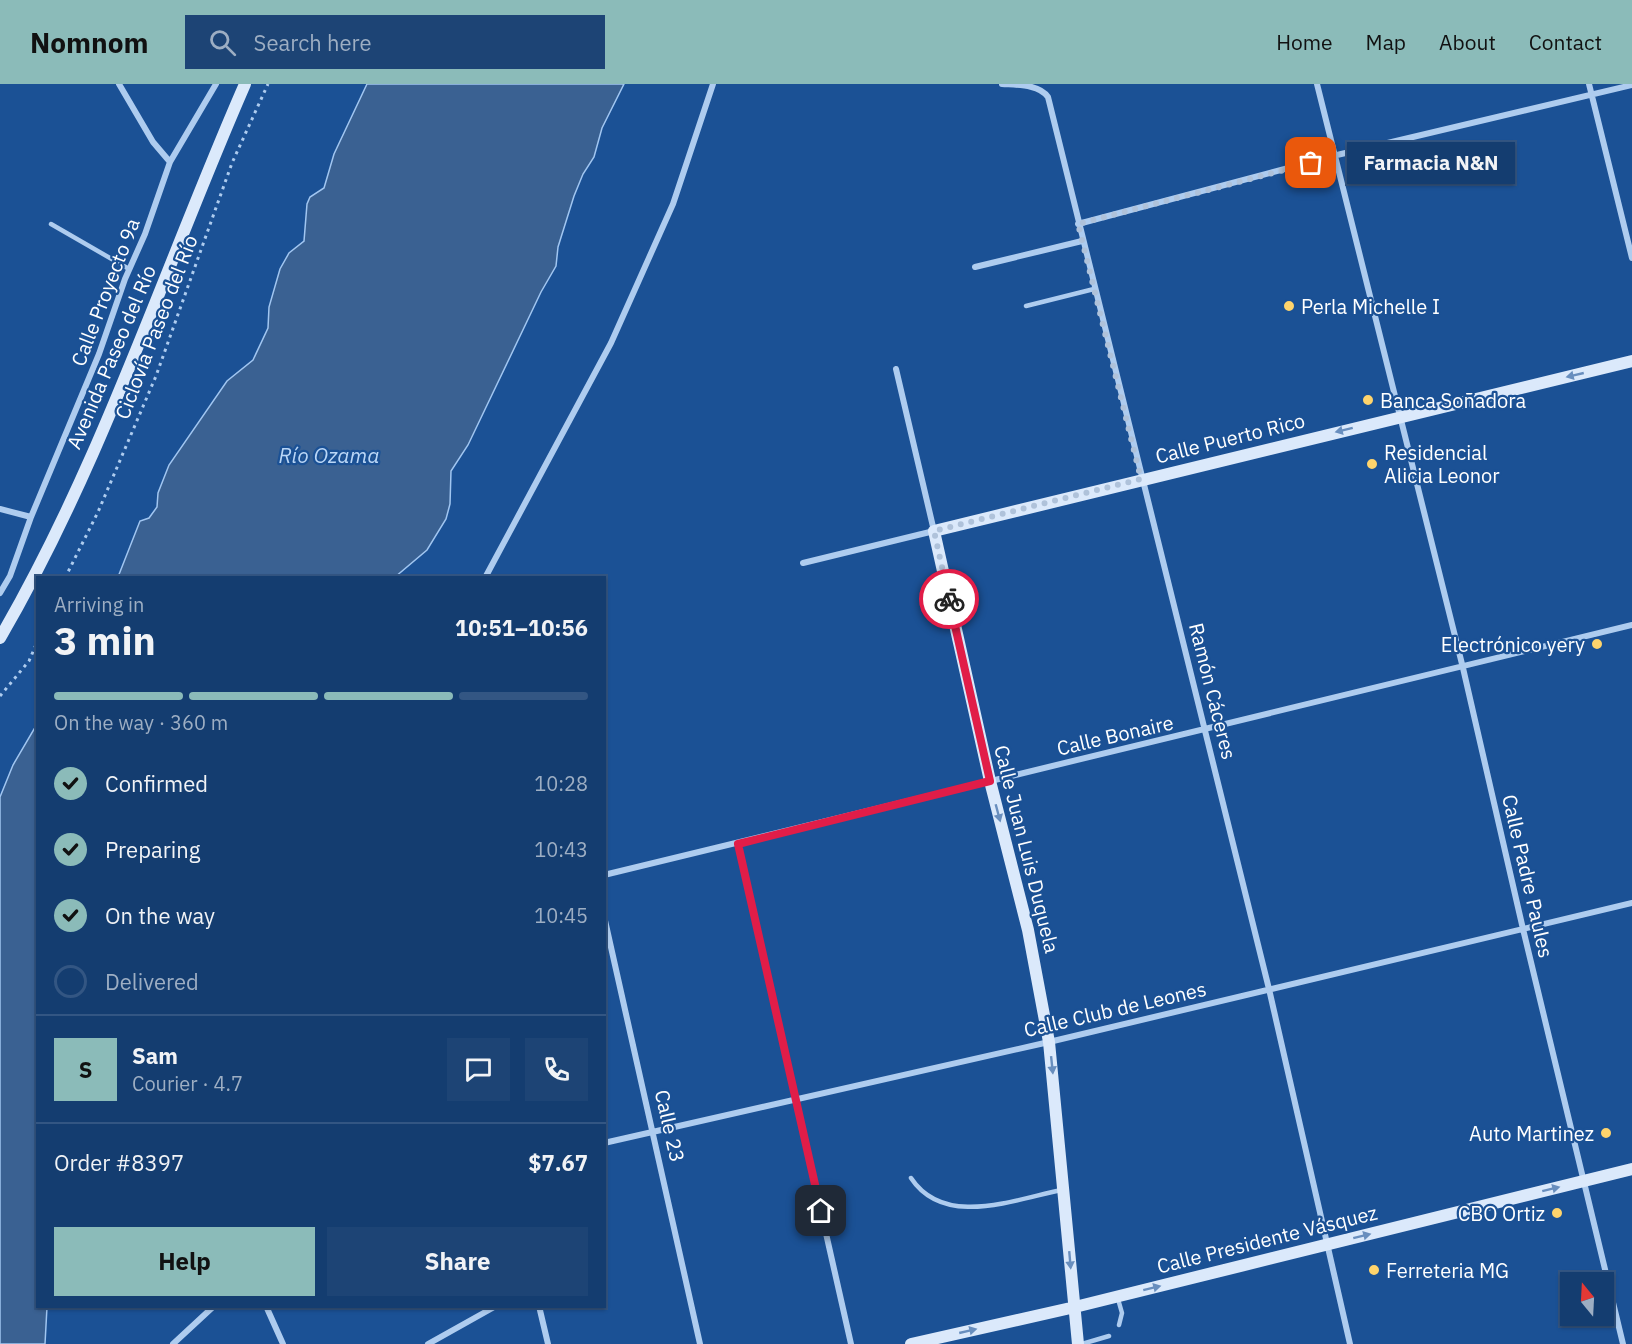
<!DOCTYPE html>
<meta charset="utf-8">
<style>
:root{--surface:#143d70;--page:#1d4475;--text:#f1f3f6;--muted:#9daec3;--line:#335683;--accent:#8bbbb9}
body{margin:0;font-family:"IBM Plex Sans",sans-serif;background:var(--page);color:var(--text);height:100vh;display:flex;flex-direction:column;font-size:22px;white-space:nowrap}
*{box-sizing:border-box;margin:0}
p{font-size:20px;color:var(--muted)}
.icon{flex:none;width:33px;height:33px;fill:none;stroke:currentColor;stroke-width:2;stroke-linecap:round;stroke-linejoin:round}
.map{position:relative;flex:1;overflow:hidden}
.details{position:absolute;left:36px;top:492px;width:570px;height:732px;display:flex;flex-direction:column;background:var(--surface);border-radius:0px;box-shadow:0 2px 4px #0004,0 0 0 2px var(--line)}
.details>*{flex:none}
.needle{width:39px;rotate:342deg}
.buttons{position:absolute;left:1560px;top:1188px;display:grid;gap:12px}
.buttons a{display:grid;place-items:center;width:54px;height:54px;border-radius:0px;background:var(--surface);box-shadow:0 2px 4px #0004,0 0 0 2px var(--line);font-size:30px}
.pin{position:absolute;display:grid;place-items:center;width:51px;height:51px;color:#fff;margin:-26px;border-radius:12px;box-shadow:0 3px 9px #0006}
.courier{position:absolute;display:grid;place-items:center;width:60px;height:60px;margin:-30px;border:4px solid #e11d48;border-radius:50%;background:#fff;color:#222;box-shadow:0 2px 8px #0007}
.bubble{position:absolute;height:42px;border-radius:0px;background:var(--surface);box-shadow:0 2px 4px #0004,0 0 0 2px var(--line);font-size:20px;font-weight:700;line-height:42px;text-align:center}
.head em{font-style:normal;font-weight:700}
.head div{display:flex;flex-direction:column-reverse}
.head{display:flex;align-items:center;justify-content:space-between;height:102px;padding:0 18px}
h1{font-size:39px;font-weight:700;line-height:45px}
.bar{display:grid;grid-template-columns:repeat(4,1fr);gap:9px 6px;align-content:center;height:72px;padding:0 18px}
.bar i{height:8px;border-radius:4px;background:var(--line)}
.bar .selected{background:var(--accent)}
.bar p{grid-column:span 4}
.line{display:flex;align-items:center;gap:15px;padding:0 18px;border-top:2px solid var(--line)}
.line div{flex:1}
.round{display:grid;place-items:center;flex:none;width:63px;height:63px;border-radius:0px;background:var(--page)}
ol{padding:0 18px;list-style:none}
li{display:flex;align-items:center;gap:18px;height:66px}
li p{margin-inline-start:auto}
li .icon{padding:6px;border-radius:50%;background:var(--accent);color:#111;stroke-width:4}
li:last-child{color:var(--muted)}
li i{width:33px;height:33px;border:3px solid var(--line);border-radius:50%}
.primary-button{display:flex;gap:12px;margin-top:auto;padding:12px 18px}
.primary-button a{flex:1;height:69px;border-radius:0px;background:var(--accent);color:#111;font-size:24px;font-weight:700;line-height:69px;text-align:center}
.primary-button a+a{background:var(--page);color:var(--text)}
header{display:flex;align-items:center;gap:36px;box-sizing:border-box;height:84px;padding:0 30px;background:var(--accent);color:#111}
header strong{font-size:28px}
nav{display:flex;gap:33px;margin-inline-start:auto;font-size:21px}
.search{width:420px;height:54px;background:var(--page);display:flex;align-items:center;gap:15px;box-sizing:border-box;padding:0 21px;border-radius:0px;color:var(--muted);font-size:22px}
.map>svg:first-child{display:block}
.water{fill:#3a6192;stroke:#a1c6f1;stroke-width:1.5}
.lines{fill:none;stroke-linecap:round;stroke-linejoin:round}
.path{stroke:#aeccef;stroke-width:3;stroke-dasharray:3 4.5;stroke-linecap:butt}
.lane{stroke:#aeccef;stroke-width:4.5}
.street{stroke:#aeccef;stroke-width:6}
.secondary{stroke:#dbe9fb;stroke-width:12}
.oneway{fill:#688ebe}
.done{stroke:#afc2da;stroke-width:6;stroke-dasharray:0 10.8}
.route{stroke:#e11d48;stroke-width:8}
.poi-dot{fill:#ffd46c;stroke:#1b5195;stroke-width:2}
.labels{text-anchor:middle;dominant-baseline:central;stroke-width:4.5;stroke-linejoin:round;paint-order:stroke}
.street-label{font-size:20px;fill:#fff;stroke:#1b5195}
.poi-label{font-size:20px;fill:#fff;stroke:#1b5195;text-anchor:start}
.water-label{font-size:21px;font-style:italic;fill:#bad6f6;stroke:#1b5195}
</style>
<header>
<strong>Nomnom</strong>
<div class="search"><svg class="icon" aria-label="search" viewBox="0 0 24 24"><circle cx="10" cy="10" r="6"/><path d="M15 15l6 6"/></svg>Search here</div>
<nav><a>Home</a><a>Map</a><a>About</a><a>Contact</a></nav>
</header>
<div class="map">
<svg width="1632" height="1260" viewBox="0 0 1632 1260">
<rect width="100%" height="100%" fill="#1b5195"/>
<path class="water" d="M 367,0 L 624,0 L 602,44 L 594,73 L 583,90 L 574,112 L 558,163 L 556,182 L 541,208 L 468,361 L 451,387 L 450,420 L 446,435 L 427,466 L 395,493 L 118,493 L 140,437 L 149,434 L 157,423 L 158,409 L 169,381 L 227,297 L 253,276 L 268,244 L 269,223 L 280,185 L 289,169 L 304,157 L 307,120 L 310,113 L 324,104 L 334,70 Z
M 37,640 L 38,1222 L 47,1223 L 45,1260 L 0,1260 L 0,713 L 13,681 Z"/>
<g class="lines">
<path class="path" d="M 65,494 L 98,428 L 156,292 L 232,79 L 268,0
M 0,612 L 29,577 L 38,556"/>
<path class="lane" d="M 51,140 L 129,185
M 1026,222 L 1094,205
M 911,1094 C 944,1144 1013,1116 1061,1106
M 1118,1215 L 1122,1229 L 1119,1241
M 1082,1260 L 1109,1252"/>
<path class="street" d="M 119,0 L 153,58 L 170,78
M 1002,0 C 1017,1 1039,0 1048,13 L 1269,905 L 1350,1260
M 1317,0 L 1463,584 L 1523,845 L 1623,1260
M 1589,0 L 1632,174
M 1078,140 L 1337,71 L 1632,1
M 975,183 L 1082,157
M 0,425 L 31,433
M 803,479 L 934,447 L 896,285
M 486,492 L 611,259 L 673,120 L 713,0
M 0,509 L 10,492 L 31,433 L 99,270 L 125,195 L 145,150 L 170,78 L 216,0
M 738,760 L 851,1260
M 604,791 L 1632,541
M 604,832 L 700,1260
M 604,1059 L 1049,958 L 1632,819
M 266,1222 L 283,1260
M 539,1222 L 548,1260
M 173,1260 L 214,1222
M 428,1260 L 496,1222"/>
<path class="secondary" d="M 0,554 C 102,379 164,185 245,0
M 911,1260 L 1075,1223 L 1632,1085
M 1078,1260 L 1049,958 L 1028,846 L 990,697 L 934,447 L 1632,277"/>
</g>
<defs><path id="oneway-solid" d="M-6-.8H1V-3.2L6.5 0L1 3.2V.8H-6Z" transform="scale(1.5)"/></defs>
<g class="oneway">
<use href="#oneway-solid" transform="translate(1575 291) rotate(167)"/>
<use href="#oneway-solid" transform="translate(1344 346) rotate(166)"/>
<use href="#oneway-solid" transform="translate(998 729) rotate(75)"/>
<use href="#oneway-solid" transform="translate(1052 981) rotate(84)"/>
<use href="#oneway-solid" transform="translate(1551 1105) rotate(-14)"/>
<use href="#oneway-solid" transform="translate(1362 1152) rotate(-14)"/>
<use href="#oneway-solid" transform="translate(1070 1176) rotate(85)"/>
<use href="#oneway-solid" transform="translate(1152 1204) rotate(-14)"/>
<use href="#oneway-solid" transform="translate(968 1247) rotate(-13)"/>
</g>
<g class="lines">
<path class="done" d="M 949,515 L 934,447 L 1141,395 L 1078,140 L 1311,79"/>
<path class="route" d="M 821,1127 L 738,760 L 990,697 L 949,515"/>
</g>
<g class="poi-dot">
<circle cx="1289" cy="222" r="6"/>
<circle cx="1368" cy="316" r="6"/>
<circle cx="1372" cy="380" r="6"/>
<circle cx="1597" cy="560" r="6"/>
<circle cx="1606" cy="1049" r="6"/>
<circle cx="1557" cy="1129" r="6"/>
<circle cx="1374" cy="1186" r="6"/>
</g>
<g class="labels">
<g class="street-label">
<text transform="translate(105 208) rotate(-69)">Calle Proyecto 9a</text>
<text transform="translate(156 243) rotate(-69)">Ciclovía Paseo del Río</text>
<text transform="translate(111 273) rotate(-67)">Avenida Paseo del Río</text>
<text transform="translate(1230 354) rotate(-14)">Calle Puerto Rico</text>
<text transform="translate(1213 607) rotate(76)">Ramón Cáceres</text>
<text transform="translate(1115 651) rotate(-13)">Calle Bonaire</text>
<text transform="translate(1027 765) rotate(76)">Calle Juan Luis Duquela</text>
<text transform="translate(1528 792) rotate(77)">Calle Padre Paules</text>
<text transform="translate(1115 925) rotate(-13)">Calle Club de Leones</text>
<text transform="translate(670 1042) rotate(77)">Calle 23</text>
<text transform="translate(1267 1155) rotate(-14)">Calle Presidente Vásquez</text>
</g>
<g class="poi-label">
<text x="1301" y="222">Perla Michelle I</text>
<text x="1380" y="316">Banca Soñadora</text>
<text x="1384" y="368">Residencial<tspan x="1384" dy="23">Alicia Leonor</tspan></text>
<text x="1585" y="560" text-anchor="end">Electrónico yery</text>
<text x="1594" y="1049" text-anchor="end">Auto Martinez</text>
<text x="1545" y="1129" text-anchor="end">CBO Ortiz</text>
<text x="1386" y="1186">Ferreteria MG</text>
</g>
<g class="water-label">
<text x="329" y="371">Río Ozama</text>
</g>
</g>
</svg>
<div class="buttons">
<a><svg class="needle" viewBox="-14 -14 28 28"><path d="M0-13l5 13h-10z" fill="#e53935"/><path d="M0 13l5-13h-10z" fill="#9daec3"/></svg></a>
</div>
<div class="pin" style="left:1311px;top:79px;background:#ea580c"><svg class="icon" aria-label="bag" viewBox="0 0 24 24"><path d="M5 8h14l-1 12H6zM9 8a3 3 0 0 1 6 0"/></svg></div>
<div class="pin" style="left:821px;top:1127px;background:#1f2937"><svg class="icon" aria-label="home" viewBox="0 0 24 24"><path d="M3 11l9-7 9 7M6 9v11h12V9"/></svg></div>
<div class="courier" style="left:949px;top:515px"><svg class="icon" aria-label="bike" viewBox="0 0 24 24"><circle cx="6" cy="16" r="4"/><circle cx="18" cy="16" r="4"/><path d="M6 16l4-8h5l3 8M10 8l3 8H6M13 5h3"/></svg></div>
<div class="bubble" style="left:1347px;top:58px;width:168px">Farmacia N&amp;N</div>
<section class="details">
<div class="head"><div><h1>3 min</h1><p>Arriving in</p></div><em>10:51–10:56</em></div>
<div class="bar"><i class="selected"></i><i class="selected"></i><i class="selected"></i><i></i><p>On the way · 360 m</p></div>
<ol>
<li><svg class="icon" aria-label="check" viewBox="0 0 24 24"><path d="M5 12l5 5 9-10"/></svg>Confirmed<p>10:28</p></li>
<li><svg class="icon" aria-label="check" viewBox="0 0 24 24"><path d="M5 12l5 5 9-10"/></svg>Preparing<p>10:43</p></li>
<li><svg class="icon" aria-label="check" viewBox="0 0 24 24"><path d="M5 12l5 5 9-10"/></svg>On the way<p>10:45</p></li>
<li><i></i>Delivered</li>
</ol>
<div class="line" style="height:108px"><b class="round" style="background:var(--accent);color:#111">S</b><div><b>Sam</b><p>Courier · 4.7</p></div><a class="round"><svg class="icon" aria-label="chat" viewBox="0 0 24 24"><path d="M4 5h16v11H9l-5 4z"/></svg></a><a class="round"><svg class="icon" aria-label="phone" viewBox="0 0 24 24"><path d="M5 4h4l2 5-3 2q2 4 5 5l2-3 5 2v4C11 20 4 13 5 4z"/></svg></a></div>
<div class="line" style="height:78px"><div>Order #8397</div><b>$7.67</b></div>
<div class="primary-button"><a>Help</a><a>Share</a></div>
</section>
</div>
